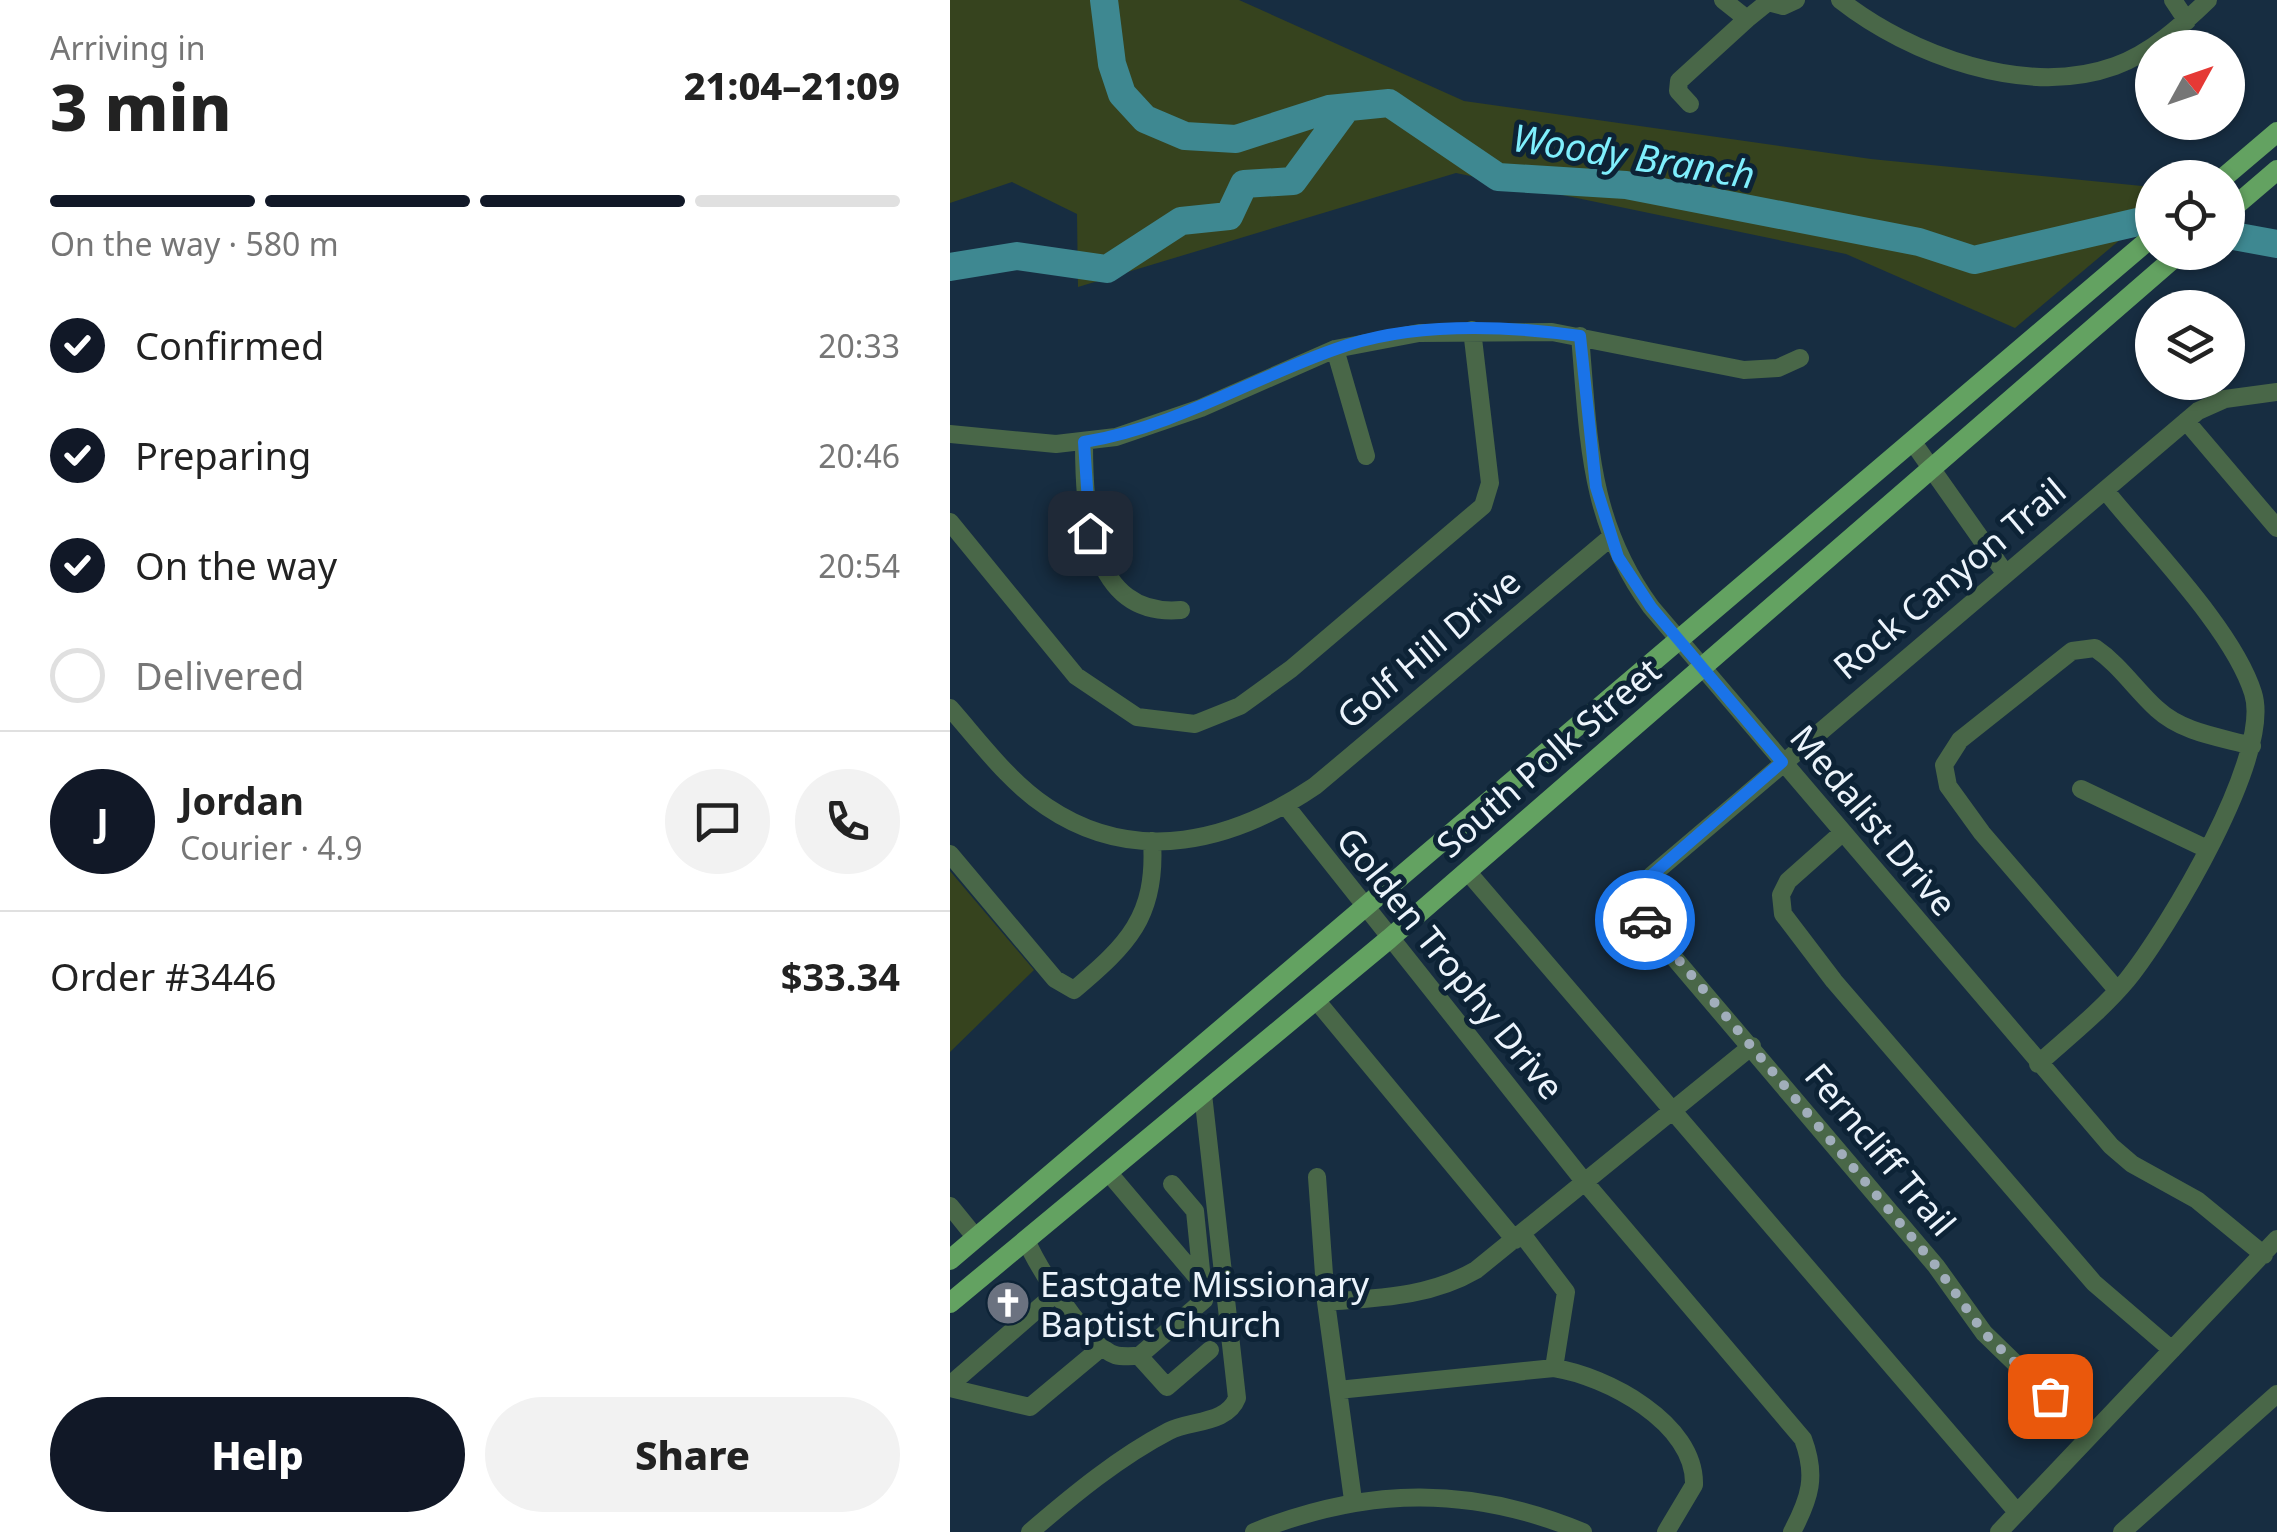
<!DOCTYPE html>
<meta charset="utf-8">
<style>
:root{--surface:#fff;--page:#f2f2f2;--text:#222;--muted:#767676;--line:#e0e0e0;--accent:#111827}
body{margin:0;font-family:"Noto Sans",sans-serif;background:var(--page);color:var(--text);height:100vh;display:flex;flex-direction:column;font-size:38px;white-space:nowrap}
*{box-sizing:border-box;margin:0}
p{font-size:32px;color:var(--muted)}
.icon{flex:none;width:55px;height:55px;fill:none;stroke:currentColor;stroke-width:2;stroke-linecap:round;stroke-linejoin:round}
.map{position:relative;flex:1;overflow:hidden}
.panel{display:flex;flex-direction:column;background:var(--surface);width:950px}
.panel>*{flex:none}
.needle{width:65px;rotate:50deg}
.buttons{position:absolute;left:1185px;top:30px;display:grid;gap:20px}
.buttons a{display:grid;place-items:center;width:110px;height:110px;border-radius:50%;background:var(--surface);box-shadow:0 2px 8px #0004;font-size:50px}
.pin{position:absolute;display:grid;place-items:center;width:85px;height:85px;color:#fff;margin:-42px;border-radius:20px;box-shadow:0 5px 15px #0006}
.courier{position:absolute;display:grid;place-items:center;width:100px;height:100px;margin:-50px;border:8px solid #1a73e8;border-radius:50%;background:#fff;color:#222;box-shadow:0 2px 12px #0007}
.headline em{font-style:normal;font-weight:800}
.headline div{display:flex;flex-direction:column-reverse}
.headline{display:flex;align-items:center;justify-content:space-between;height:170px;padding:0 50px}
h1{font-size:65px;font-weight:800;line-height:75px}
.bar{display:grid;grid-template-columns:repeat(4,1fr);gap:15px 10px;align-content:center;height:120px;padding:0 50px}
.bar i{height:12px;border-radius:8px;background:var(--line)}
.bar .current{background:var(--accent)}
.bar p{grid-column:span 4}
.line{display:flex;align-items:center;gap:25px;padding:0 50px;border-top:2px solid var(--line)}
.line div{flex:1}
.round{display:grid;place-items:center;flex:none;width:105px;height:105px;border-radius:52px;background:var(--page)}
ol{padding:0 50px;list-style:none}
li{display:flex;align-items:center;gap:30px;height:110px}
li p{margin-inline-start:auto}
li .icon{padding:10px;border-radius:50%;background:var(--accent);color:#fff;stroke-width:4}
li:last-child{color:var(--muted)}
li i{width:55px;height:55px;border:5px solid var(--line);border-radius:50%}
.primary-button{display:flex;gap:20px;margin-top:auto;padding:20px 50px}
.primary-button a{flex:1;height:115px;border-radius:60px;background:var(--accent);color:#fff;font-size:40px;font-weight:800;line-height:115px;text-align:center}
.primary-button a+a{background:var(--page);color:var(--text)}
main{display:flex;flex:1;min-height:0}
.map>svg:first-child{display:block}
.green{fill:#36431e}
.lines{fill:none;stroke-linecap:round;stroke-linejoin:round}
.river{stroke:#3e8891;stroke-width:28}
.minor{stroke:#496748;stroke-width:18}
.major{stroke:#63a261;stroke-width:20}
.done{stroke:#a1aebb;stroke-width:10;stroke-dasharray:0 18}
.route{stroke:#1a73e8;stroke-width:12}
.labels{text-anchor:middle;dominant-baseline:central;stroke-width:10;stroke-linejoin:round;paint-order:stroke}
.street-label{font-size:35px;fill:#ecf4fc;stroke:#0d2336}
.poi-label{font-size:35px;fill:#ecf4fc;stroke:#0d2336;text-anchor:start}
.water-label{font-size:38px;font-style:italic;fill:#7feffd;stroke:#0d2336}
</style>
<main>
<section class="panel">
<div class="headline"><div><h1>3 min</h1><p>Arriving in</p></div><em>21:04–21:09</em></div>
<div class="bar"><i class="current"></i><i class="current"></i><i class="current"></i><i></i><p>On the way · 580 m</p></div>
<ol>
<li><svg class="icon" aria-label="check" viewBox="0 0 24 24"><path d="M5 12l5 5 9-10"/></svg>Confirmed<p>20:33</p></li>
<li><svg class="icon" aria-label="check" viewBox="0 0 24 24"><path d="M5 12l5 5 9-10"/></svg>Preparing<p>20:46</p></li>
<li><svg class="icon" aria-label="check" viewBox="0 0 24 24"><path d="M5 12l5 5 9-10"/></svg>On the way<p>20:54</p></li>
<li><i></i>Delivered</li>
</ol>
<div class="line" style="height:180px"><b class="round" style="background:var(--accent);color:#fff">J</b><div><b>Jordan</b><p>Courier · 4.9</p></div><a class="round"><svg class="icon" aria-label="chat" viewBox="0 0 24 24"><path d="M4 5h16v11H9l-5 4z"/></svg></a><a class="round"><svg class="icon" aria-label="phone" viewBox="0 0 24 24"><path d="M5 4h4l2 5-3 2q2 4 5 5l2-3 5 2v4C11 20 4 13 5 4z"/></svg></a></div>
<div class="line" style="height:130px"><div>Order #3446</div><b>$33.34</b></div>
<div class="primary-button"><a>Help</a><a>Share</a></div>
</section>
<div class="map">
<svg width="1327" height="1532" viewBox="0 0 1327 1532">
<rect width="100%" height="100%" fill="#172d41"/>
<path class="green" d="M 0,0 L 289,0 L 514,101 L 921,159 L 1202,187 L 1202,213 L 1065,328 L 896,254 L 506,173 L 128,287 L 127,214 L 62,182 L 0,203 Z
M 0,871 L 84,970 L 0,1052 Z"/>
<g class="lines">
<path class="river" d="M 154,0 L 162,64 L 172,94 L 195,119 L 235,136 L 286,139 L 379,109 L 439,103 L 548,177 L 676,185 L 969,242 L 1024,260 L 1192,221 L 1202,223
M 1278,235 L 1327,244
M 0,267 L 67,256 L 157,269 L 231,221 L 279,216 L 294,184 L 343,181 L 395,110"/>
<path class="minor" d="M 773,0 L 797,19 L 818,2 L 833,6 L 846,0
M 890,0 C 960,55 1076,98 1165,66 C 1201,53 1231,26 1258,0
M 1223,0 L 1237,21
M 740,104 L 728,91 L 729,81 L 797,19
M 630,336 C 639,439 638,521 701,607 L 1161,1146 L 1182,1164 L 1247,1200 L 1314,1255
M 385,349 L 416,456
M 1236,421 L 1327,528
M 0,434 L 106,444 L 166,437 L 251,408 L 385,349 L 469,333 L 602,332 L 794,370 L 828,368 L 850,358
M 962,441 L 1055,573
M 134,442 C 134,509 139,618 231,610
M 0,522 L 126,676 L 187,717 L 245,724 L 290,706 L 341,669 L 533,506 L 540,483 L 522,330
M 0,708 C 30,742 59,782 97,807 C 186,867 284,841 365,786 L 660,538
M 1131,789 L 1257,849
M 336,806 L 633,1180 L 853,1439 C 867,1476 860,1498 842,1532
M 892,833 L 838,881 L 831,895 L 833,914 L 884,981 L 1144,1283 L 1222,1350
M 0,854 L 105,979 L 124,990 C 177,945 207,917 202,841
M 517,871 L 1067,1512
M 1167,990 L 1032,833 L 998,786 L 994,765 L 1010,740 L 1122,651 L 1145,648 C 1170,665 1185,689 1207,709 C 1233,733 1270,737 1302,746
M 366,1000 L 565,1240
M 1088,1064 C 1118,1037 1151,1011 1177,980 C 1218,929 1323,755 1303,693 C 1283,629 1198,544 1155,490
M 158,1172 L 252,1283
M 367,1177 L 376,1302 L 403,1500
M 0,1206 L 26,1238
M 572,1234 L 616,1292 L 604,1368
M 76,1240 C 88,1267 136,1345 165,1355 C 172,1357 182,1356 189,1356 L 217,1387 L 260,1350
M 376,1302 C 428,1298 480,1297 526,1270 L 802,1046
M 189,1356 L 254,1300 L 245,1211 L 222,1184
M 0,1385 L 106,1293
M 0,1388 L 80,1407 L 152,1347
M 388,1390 L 604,1368 C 656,1376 746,1423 744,1485 L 716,1532
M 1136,1439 L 1099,1396 L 1034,1333 L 986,1266 L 698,927 L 691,893 L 702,875 L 1248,411 L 1275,399 L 1327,392
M 80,1532 C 123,1495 169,1457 219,1431 C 241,1420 277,1424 287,1398 L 253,1094
M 304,1532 C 417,1487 520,1485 633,1532
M 1049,1532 L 1327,1239
M 1172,1532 L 1327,1394"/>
<path class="major" d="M 1273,178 L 1327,132
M 1278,212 L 1327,170
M 0,1260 L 1202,237
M 0,1303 L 439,939 L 1231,252"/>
</g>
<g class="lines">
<path class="done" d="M 695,920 L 986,1266 L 1034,1333 L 1100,1396"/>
<path class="route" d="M 140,533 L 134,442 C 225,427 300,379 386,349 C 459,322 553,325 630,336 L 646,487 L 668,557 L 701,607 L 832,762 L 702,875 L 691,893 L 695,920"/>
</g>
<defs>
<symbol id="church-disc" viewBox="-11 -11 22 22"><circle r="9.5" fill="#6b7280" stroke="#0d2336"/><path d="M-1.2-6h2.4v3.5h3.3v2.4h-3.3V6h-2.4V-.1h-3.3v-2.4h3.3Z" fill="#fff"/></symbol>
</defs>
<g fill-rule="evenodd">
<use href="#church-disc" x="33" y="1278" width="50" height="50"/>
</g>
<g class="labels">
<g class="street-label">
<text transform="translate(999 578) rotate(-40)">Rock Canyon Trail</text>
<text transform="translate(478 648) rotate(-40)">Golf Hill Drive</text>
<text transform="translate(598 757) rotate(-41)">South Polk Street</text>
<text transform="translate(924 820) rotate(50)">Medalist Drive</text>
<text transform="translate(501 963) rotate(51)">Golden Trophy Drive</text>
<text transform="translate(931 1149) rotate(50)">Ferncliff Trail</text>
</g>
<g class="poi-label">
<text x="90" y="1283">Eastgate Missionary<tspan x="90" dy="40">Baptist Church</tspan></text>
</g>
<g class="water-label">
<text transform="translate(684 155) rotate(9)">Woody Branch</text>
</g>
</g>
</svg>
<div class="buttons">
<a><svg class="needle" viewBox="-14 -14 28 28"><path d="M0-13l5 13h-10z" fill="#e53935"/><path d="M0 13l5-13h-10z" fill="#767676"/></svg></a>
<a><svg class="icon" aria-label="locate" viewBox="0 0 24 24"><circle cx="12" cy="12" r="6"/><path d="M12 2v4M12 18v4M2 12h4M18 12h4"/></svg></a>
<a><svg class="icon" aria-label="layers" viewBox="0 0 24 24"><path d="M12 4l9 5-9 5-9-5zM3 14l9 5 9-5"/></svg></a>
</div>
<div class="pin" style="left:1100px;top:1396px;background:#ea580c"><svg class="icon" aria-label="bag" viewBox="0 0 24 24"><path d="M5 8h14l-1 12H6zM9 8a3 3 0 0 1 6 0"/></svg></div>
<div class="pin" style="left:140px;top:533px;background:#1f2937"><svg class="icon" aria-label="home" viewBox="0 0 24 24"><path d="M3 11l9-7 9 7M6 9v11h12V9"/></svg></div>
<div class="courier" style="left:695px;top:920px"><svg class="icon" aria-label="car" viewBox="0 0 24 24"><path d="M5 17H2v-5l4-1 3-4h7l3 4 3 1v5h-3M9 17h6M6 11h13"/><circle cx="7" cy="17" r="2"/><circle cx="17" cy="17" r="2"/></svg></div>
</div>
</main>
